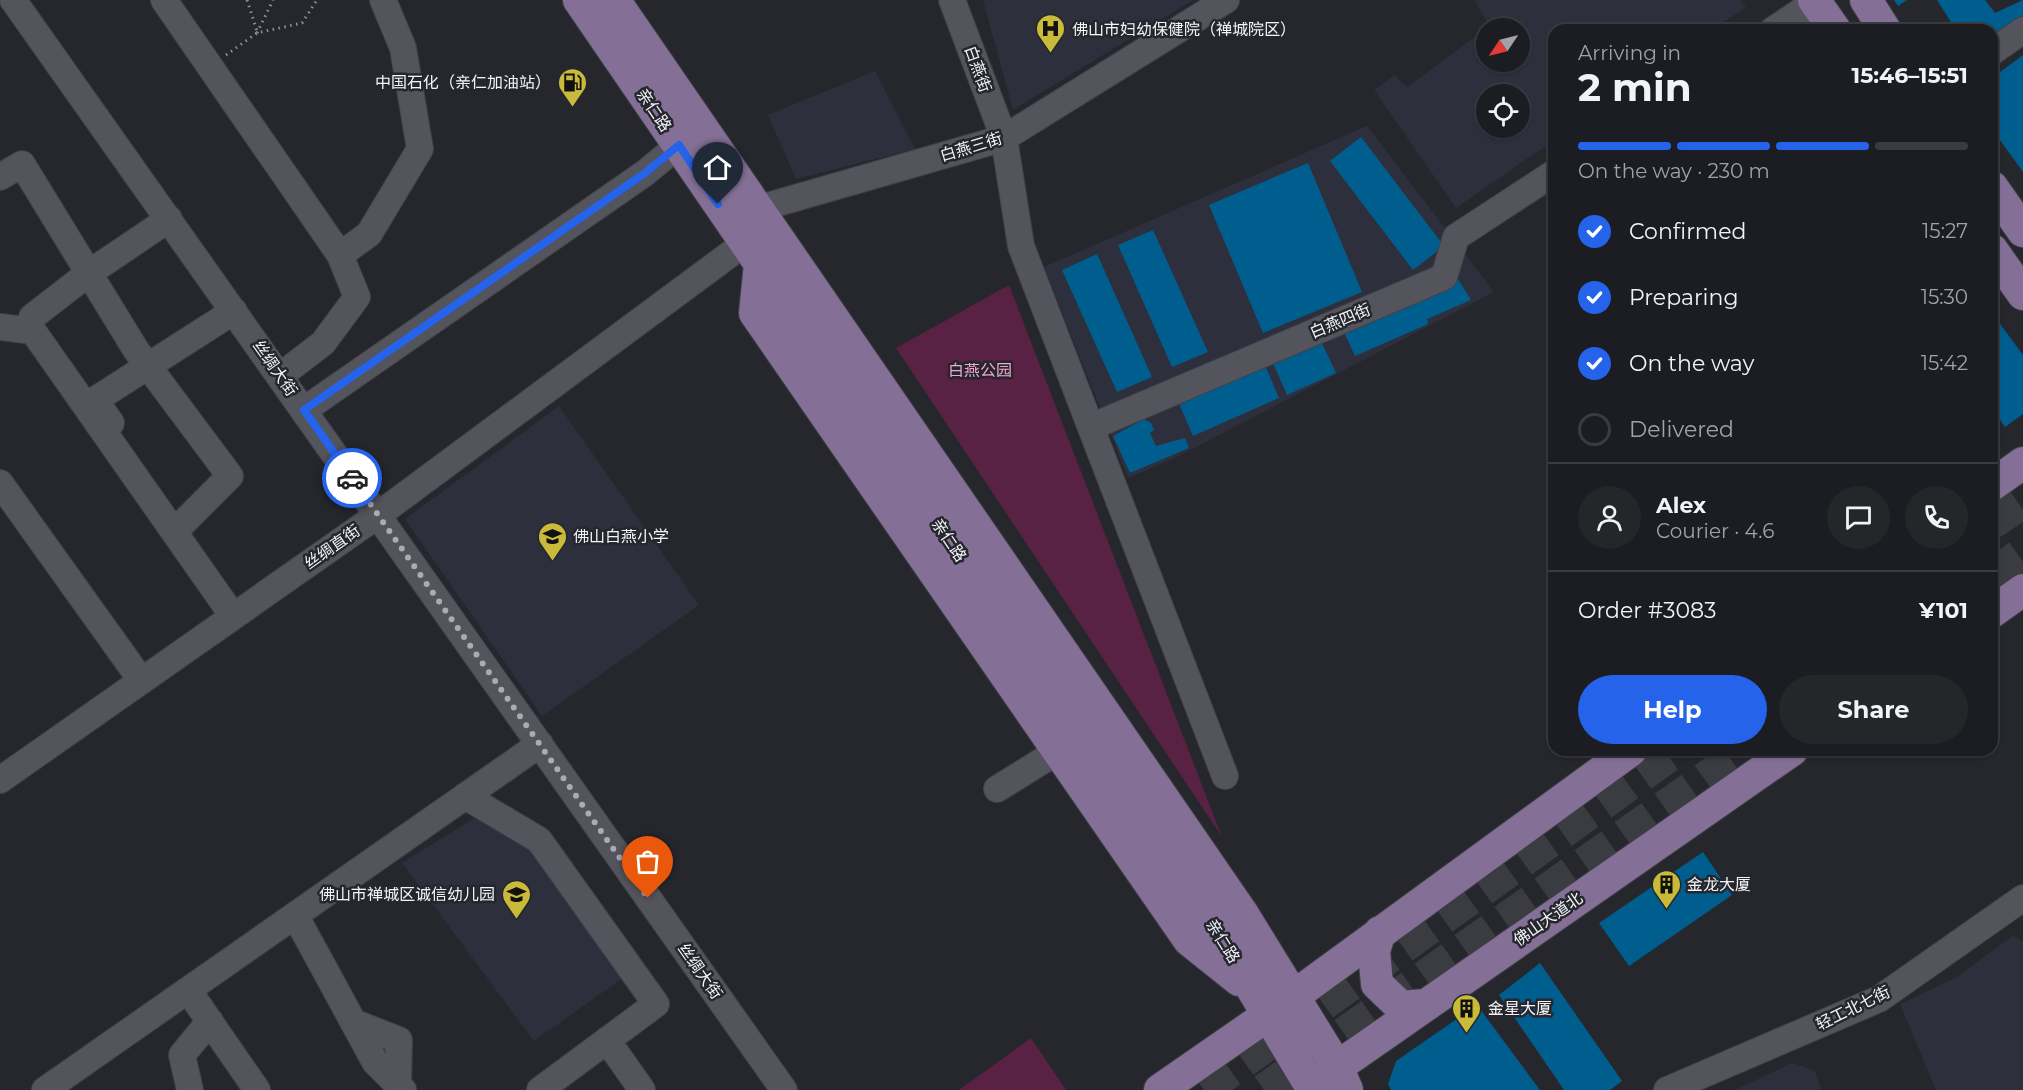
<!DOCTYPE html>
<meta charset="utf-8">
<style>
:root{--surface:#1c1d22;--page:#25262a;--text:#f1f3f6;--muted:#a0a2a5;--line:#3a3b40;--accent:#2563eb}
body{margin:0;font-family:Montserrat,"Noto Sans SC",sans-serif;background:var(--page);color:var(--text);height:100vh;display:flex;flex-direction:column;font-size:22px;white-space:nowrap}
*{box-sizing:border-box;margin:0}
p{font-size:20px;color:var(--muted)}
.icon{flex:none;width:33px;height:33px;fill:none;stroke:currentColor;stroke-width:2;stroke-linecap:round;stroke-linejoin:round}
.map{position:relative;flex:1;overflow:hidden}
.drawer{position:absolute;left:1548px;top:24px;width:450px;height:732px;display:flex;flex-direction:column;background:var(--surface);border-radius:18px;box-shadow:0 2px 4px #0004,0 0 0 2px var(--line)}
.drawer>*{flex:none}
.needle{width:39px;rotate:235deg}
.controls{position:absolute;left:1476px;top:18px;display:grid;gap:12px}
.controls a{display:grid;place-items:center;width:54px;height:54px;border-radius:50%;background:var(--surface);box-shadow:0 2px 4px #0004,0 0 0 2px var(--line);font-size:30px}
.pin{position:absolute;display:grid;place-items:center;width:51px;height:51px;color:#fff;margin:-62px -26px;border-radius:50% 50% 50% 0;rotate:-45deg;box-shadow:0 0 6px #0007}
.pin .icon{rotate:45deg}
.courier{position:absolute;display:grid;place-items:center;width:60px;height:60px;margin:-30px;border:4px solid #2563eb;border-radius:50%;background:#fff;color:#222;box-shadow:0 2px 8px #0007}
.summary em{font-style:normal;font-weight:700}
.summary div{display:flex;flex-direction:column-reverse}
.summary{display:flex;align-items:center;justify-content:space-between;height:102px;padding:0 30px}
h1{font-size:39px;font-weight:700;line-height:45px}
.bar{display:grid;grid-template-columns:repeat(4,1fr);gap:9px 6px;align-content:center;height:72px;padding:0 30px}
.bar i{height:8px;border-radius:4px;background:var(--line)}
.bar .active{background:var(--accent)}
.bar p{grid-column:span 4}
.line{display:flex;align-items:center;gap:15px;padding:0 30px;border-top:2px solid var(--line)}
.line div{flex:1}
.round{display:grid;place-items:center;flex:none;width:63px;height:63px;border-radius:32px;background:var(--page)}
ol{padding:0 30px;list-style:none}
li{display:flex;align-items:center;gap:18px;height:66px}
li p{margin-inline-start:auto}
li .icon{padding:6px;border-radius:50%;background:var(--accent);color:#fff;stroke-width:4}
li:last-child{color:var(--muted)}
li i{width:33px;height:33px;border:3px solid var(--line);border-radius:50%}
.button{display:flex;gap:12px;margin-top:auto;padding:12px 30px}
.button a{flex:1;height:69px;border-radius:36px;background:var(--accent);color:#fff;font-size:24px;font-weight:700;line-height:69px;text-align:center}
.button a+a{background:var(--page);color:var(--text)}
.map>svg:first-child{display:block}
.built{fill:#2d2f3c;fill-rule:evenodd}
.green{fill:#592143}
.building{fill:#005e8f}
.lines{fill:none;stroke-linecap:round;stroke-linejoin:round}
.highway-tunnel{stroke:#3a3c41;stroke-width:33;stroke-dasharray:33 16;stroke-linecap:butt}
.minor-casing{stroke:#404148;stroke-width:28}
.major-casing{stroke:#404148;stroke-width:34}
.path{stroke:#909297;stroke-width:3;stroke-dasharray:1.5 4.5;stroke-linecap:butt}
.minor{stroke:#53545c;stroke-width:26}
.major{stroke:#847096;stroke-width:32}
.done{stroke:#abacb2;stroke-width:6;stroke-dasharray:0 10.8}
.route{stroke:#2563eb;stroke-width:8}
.labels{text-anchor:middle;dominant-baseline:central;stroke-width:5;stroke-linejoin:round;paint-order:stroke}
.poi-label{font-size:16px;fill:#f3f4f9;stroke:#25272d;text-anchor:start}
.street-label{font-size:16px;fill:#f3f4f9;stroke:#25272d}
.park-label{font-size:16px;fill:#f7a5d2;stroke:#25272d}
</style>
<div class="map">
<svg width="2023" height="1090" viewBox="0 0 2023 1090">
<rect width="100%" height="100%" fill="#25272d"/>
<path class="built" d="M 983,0 L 1193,0 L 1013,110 Z
M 1474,0 L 1740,0 L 1746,7 L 1713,30 L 1554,30 L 1554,140 L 1456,208 L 1374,90 L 1394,75 L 1407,87 L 1490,26 ZM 1486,28 L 1520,28 L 1520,62 L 1486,62 ZM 1486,94 L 1520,94 L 1520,128 L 1486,128 Z
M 875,71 L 915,149 L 796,179 L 768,115 Z
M 1367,126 L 1494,292 L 1175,458 L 1128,478 L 1044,267 Z
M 559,406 L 699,605 L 542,716 L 405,519 Z
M 479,815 L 535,844 L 627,975 L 534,1041 L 402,863 Z
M 2013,936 L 2023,941 L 2023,1090 L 1936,1090 L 1900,1004 L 1955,978 Z
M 1792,1063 L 1814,1070 L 1822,1090 L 1735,1090 Z"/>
<path class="green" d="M 1009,285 L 1222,837 L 896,348 Z
M 1031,1038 L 1066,1090 L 959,1090 Z"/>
<path class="building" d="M 1894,0 L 1907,0 L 1898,6 Z
M 1937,0 L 1985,0 L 1995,13 L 2023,0 L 2023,16 L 1992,37 L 1992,30 L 1956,30 Z
M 2023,55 L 2023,172 L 1992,129 L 1992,78 Z
M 1361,137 L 1444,246 L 1413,270 L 1330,161 Z
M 1308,163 L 1362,292 L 1263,333 L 1209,205 Z
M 1153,230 L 1208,352 L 1172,367 L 1118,245 Z
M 1097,254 L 1152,377 L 1117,392 L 1062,270 Z
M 1458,279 L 1471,300 L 1427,319 L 1428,324 L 1355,356 L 1342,328 Z
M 1992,313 L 2023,355 L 2023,414 L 2005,427 L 1992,408 Z
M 1320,339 L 1336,373 L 1287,395 L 1272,361 Z
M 1264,363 L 1279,398 L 1193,436 L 1178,401 Z
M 1144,419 L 1151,423 L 1154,430 L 1150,433 L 1156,446 L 1185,438 L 1189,448 L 1130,473 L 1113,436 Z
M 1703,852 L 1732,895 L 1629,966 L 1599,923 Z
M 1540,963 L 1622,1081 L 1610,1090 L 1564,1090 L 1499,995 Z
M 1477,1005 L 1540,1090 L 1391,1090 L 1388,1084 L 1396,1061 Z"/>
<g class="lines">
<path class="highway-tunnel" d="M 1992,523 L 2023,502
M 1992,575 L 2023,553
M 1204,1090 L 1677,750
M 1264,1090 L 1745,750"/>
<defs>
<path id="minor" d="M 13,0 L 784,1090
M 164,0 L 340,255
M 952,0 L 1004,138 L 1021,246 L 1225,776
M 1773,30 L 1815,2
M 1992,52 L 2023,30
M 0,177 L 22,164 L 136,350 L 230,476 L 182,524
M 757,209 L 1004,138 L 1226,0
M 32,317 L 89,273 L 169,219
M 0,327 L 33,331 L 233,616
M 280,376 L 323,343 L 357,297 L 340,255 L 369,234 L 420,149 L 403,48 L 383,0
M 304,410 L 645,173 L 679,145
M 111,423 L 95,400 L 234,311
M 1091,427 L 1444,277 L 1456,237 L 1554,173
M 0,483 L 141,680
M 0,780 L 378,515 L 745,243
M 997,789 L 1058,751
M 465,796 L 539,840 L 656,1004 L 540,1090
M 295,915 L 375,1062 L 403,1090
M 188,990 L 257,1090
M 353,1022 L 399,1040 L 398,1085
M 607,1040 L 642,1090
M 45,1090 L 540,744
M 190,1090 L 182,1055 L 210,1021
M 1667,1090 L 1879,999 L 2023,898"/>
<path id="major" d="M 579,0 L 1217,930 L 1313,1090
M 614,0 L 1242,913 L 1337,1067 L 1347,1090
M 1814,0 L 1835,30
M 1866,0 L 1885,30
M 1992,187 L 2023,231
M 1992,250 L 2023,294
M 760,264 L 755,313 L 1189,940 L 1239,980
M 1992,485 L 2023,463
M 1992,612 L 2023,590
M 1380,932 L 1374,951 L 1377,984 L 1401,1007 L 1425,1005
M 1320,1079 L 1792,750
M 1160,1090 L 1268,1015 L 1631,750"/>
</defs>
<use href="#minor" class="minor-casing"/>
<use href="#major" class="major-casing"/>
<path class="path" d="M 247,0 L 257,31
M 257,33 L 273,0
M 226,55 L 257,33 L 302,23 L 317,0"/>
<use href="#minor" class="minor"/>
<use href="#major" class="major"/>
</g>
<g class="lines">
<path class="done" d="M 352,478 L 648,898"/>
<path class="route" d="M 352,478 L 304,410 L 645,173 L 679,145 L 718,204"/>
</g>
<defs>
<symbol id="hospital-pin" viewBox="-11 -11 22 30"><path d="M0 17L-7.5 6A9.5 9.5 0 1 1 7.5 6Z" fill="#c9ba3a" stroke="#25272d"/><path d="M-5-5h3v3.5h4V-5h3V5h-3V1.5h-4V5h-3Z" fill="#111"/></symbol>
<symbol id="fuel-pin" viewBox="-11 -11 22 30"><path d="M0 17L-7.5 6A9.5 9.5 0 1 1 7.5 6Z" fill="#c9ba3a" stroke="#25272d"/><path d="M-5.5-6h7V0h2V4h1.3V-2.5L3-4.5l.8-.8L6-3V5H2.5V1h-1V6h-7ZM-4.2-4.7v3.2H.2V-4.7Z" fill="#111"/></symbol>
<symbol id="school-pin" viewBox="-11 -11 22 30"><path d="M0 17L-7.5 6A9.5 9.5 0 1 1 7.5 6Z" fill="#c9ba3a" stroke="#25272d"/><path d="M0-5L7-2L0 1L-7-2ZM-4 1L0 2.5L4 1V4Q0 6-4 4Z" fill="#111"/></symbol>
<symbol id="building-pin" viewBox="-11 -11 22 30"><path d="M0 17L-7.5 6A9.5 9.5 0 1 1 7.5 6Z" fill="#c9ba3a" stroke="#25272d"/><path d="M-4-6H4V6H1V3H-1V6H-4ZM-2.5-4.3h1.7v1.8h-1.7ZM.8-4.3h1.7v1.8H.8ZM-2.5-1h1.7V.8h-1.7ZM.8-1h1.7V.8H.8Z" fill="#111"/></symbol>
</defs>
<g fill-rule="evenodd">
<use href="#hospital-pin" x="1034" y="12" width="33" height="45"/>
<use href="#fuel-pin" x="556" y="66" width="33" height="45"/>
<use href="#school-pin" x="536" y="520" width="33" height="45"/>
<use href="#building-pin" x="1650" y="868" width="33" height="45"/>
<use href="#school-pin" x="500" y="878" width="33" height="45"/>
<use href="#building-pin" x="1450" y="992" width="33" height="45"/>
</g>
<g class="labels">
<g class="poi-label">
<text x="1072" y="29">佛山市妇幼保健院（禅城院区）</text>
<text x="551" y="82" text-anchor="end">中国石化（亲仁加油站）</text>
<text x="573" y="536">佛山白燕小学</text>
<text x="1687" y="884">金龙大厦</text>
<text x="495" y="894" text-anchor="end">佛山市禅城区诚信幼儿园</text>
<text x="1488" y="1008">金星大厦</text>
</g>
<g class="street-label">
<text transform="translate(978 69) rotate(70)">白燕街</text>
<text transform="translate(654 110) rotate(56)">亲仁路</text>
<text transform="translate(971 147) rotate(-17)">白燕三街</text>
<text transform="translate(1340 321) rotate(-23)">白燕四街</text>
<text transform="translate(275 368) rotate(55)">丝绸大街</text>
<text transform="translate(949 540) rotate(56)">亲仁路</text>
<text transform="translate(332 547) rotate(-35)">丝绸直街</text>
<text transform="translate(1548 919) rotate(-35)">佛山大道北</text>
<text transform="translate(1223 941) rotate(58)">亲仁路</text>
<text transform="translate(700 971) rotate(55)">丝绸大街</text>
<text transform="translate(1853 1008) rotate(-26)">轻工北七街</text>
</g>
<g class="park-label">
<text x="980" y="370">白燕公园</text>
</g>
</g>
</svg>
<div class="controls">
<a><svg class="needle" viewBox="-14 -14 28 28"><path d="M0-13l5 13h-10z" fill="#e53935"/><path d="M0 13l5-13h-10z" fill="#a0a2a5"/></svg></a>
<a><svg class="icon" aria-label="locate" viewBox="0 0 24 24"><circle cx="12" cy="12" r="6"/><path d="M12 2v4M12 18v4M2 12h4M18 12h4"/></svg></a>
</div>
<div class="pin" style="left:648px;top:898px;background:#ea580c"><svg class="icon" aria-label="bag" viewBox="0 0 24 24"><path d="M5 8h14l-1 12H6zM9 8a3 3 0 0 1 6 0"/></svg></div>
<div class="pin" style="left:718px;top:204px;background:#1f2937"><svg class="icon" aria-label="home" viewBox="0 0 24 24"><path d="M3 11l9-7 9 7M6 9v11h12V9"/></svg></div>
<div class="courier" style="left:352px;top:478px"><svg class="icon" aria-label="car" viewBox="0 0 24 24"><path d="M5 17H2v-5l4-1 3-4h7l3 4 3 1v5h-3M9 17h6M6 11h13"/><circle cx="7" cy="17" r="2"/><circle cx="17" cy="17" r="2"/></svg></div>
<section class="drawer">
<div class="summary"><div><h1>2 min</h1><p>Arriving in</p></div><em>15:46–15:51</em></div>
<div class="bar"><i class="active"></i><i class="active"></i><i class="active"></i><i></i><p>On the way · 230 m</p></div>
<ol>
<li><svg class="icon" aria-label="check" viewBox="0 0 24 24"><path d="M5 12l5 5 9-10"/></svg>Confirmed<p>15:27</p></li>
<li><svg class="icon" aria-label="check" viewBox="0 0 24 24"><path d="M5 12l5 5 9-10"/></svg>Preparing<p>15:30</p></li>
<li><svg class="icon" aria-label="check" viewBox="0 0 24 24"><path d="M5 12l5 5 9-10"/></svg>On the way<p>15:42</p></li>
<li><i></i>Delivered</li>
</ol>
<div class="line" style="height:108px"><a class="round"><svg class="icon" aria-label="person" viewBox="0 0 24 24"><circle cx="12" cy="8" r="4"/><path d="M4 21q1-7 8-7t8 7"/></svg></a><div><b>Alex</b><p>Courier · 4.6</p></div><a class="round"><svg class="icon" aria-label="chat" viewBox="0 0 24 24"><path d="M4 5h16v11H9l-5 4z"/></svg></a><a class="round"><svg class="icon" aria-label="phone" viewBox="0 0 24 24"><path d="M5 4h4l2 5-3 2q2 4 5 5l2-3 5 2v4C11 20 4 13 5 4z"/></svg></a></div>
<div class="line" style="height:78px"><div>Order #3083</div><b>¥101</b></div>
<div class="button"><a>Help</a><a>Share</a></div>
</section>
</div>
